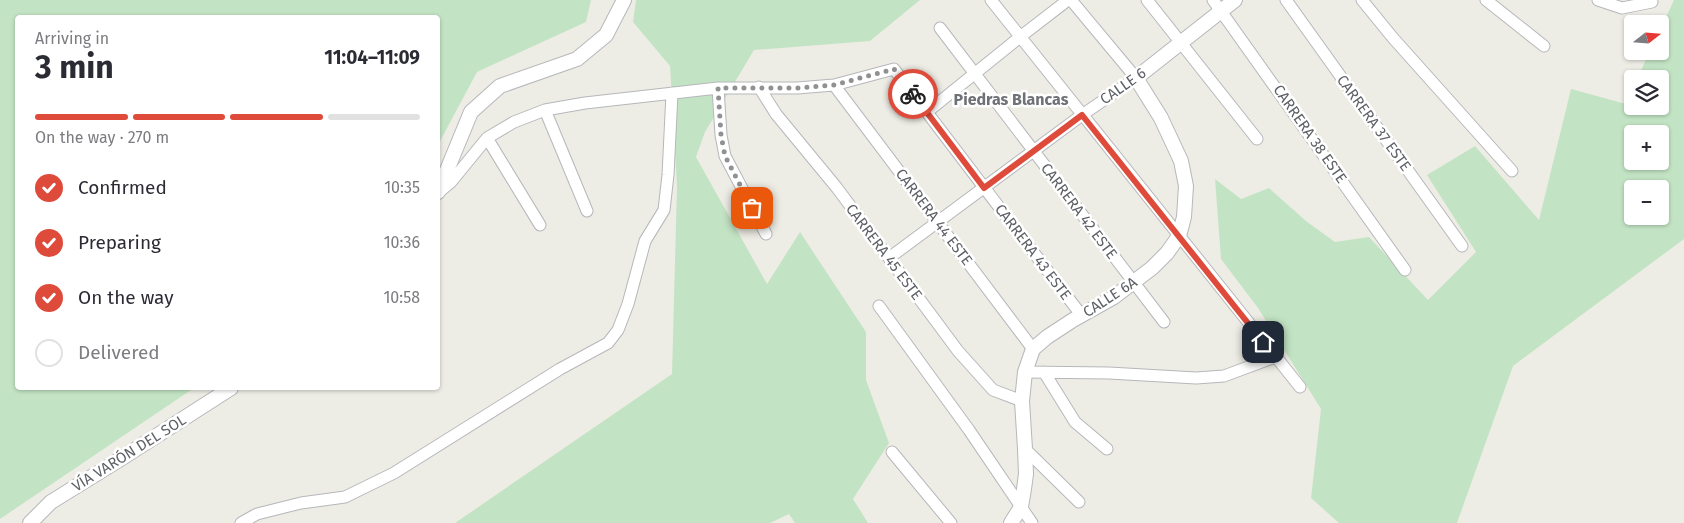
<!DOCTYPE html>
<meta charset="utf-8">
<style>
:root{--surface:#fff;--page:#f2f2f3;--text:#2b2b33;--muted:#7c7c81;--line:#e1e1e2;--accent:#df4b3b}
body{margin:0;font-family:"Fira Sans",sans-serif;background:var(--page);color:var(--text);height:100vh;display:flex;flex-direction:column;font-size:19px;white-space:nowrap}
*{box-sizing:border-box;margin:0}
p{font-size:16px;color:var(--muted)}
.icon{flex:none;width:28px;height:28px;fill:none;stroke:currentColor;stroke-width:2;stroke-linecap:round;stroke-linejoin:round}
.map{position:relative;flex:1;overflow:hidden}
.panel{position:absolute;left:15px;top:15px;width:425px;height:375px;display:flex;flex-direction:column;background:var(--surface);border-radius:5px;box-shadow:0 1px 4px #0004}
.panel>*{flex:none}
.needle{width:32px;rotate:73deg}
.tools{position:absolute;left:1624px;top:15px;display:grid;gap:10px}
.tools a{display:grid;place-items:center;width:45px;height:45px;border-radius:5px;background:var(--surface);box-shadow:0 1px 4px #0004;font-size:25px}
.pin{position:absolute;display:grid;place-items:center;width:42px;height:42px;color:#fff;margin:-21px;border-radius:10px;box-shadow:0 2px 8px #0006}
.courier{position:absolute;display:grid;place-items:center;width:50px;height:50px;margin:-25px;border:4px solid #df4b3b;border-radius:50%;background:#fff;color:#222;box-shadow:0 1px 6px #0007}
.head em{font-style:normal;font-weight:700}
.head div{display:flex;flex-direction:column-reverse}
.head{display:flex;align-items:center;justify-content:space-between;height:85px;padding:0 20px}
h1{font-size:32px;font-weight:700;line-height:38px}
.bar{display:grid;grid-template-columns:repeat(4,1fr);gap:8px 5px;align-content:center;height:60px;padding:0 20px}
.bar i{height:6px;border-radius:4px;background:var(--line)}
.bar .current{background:var(--accent)}
.bar p{grid-column:span 4}
ol{padding:0 20px;list-style:none}
li{display:flex;align-items:center;gap:15px;height:55px}
li p{margin-inline-start:auto}
li .icon{padding:5px;border-radius:50%;background:var(--accent);color:#fff;stroke-width:4}
li:last-child{color:var(--muted)}
li i{width:28px;height:28px;border:2px solid var(--line);border-radius:50%}
.map>svg:first-child{display:block}
.green{fill:#c3e4c4;fill-rule:evenodd}
.lines{fill:none;stroke-linecap:round;stroke-linejoin:round}
.minor-casing{stroke:#b6b7bb;stroke-width:13}
.tertiary-casing{stroke:#b6b7bb;stroke-width:16}
.minor{stroke:#fff;stroke-width:11}
.tertiary{stroke:#fff;stroke-width:14}
.done{stroke:#909192;stroke-width:5;stroke-dasharray:0 9}
.route{stroke:#df4b3b;stroke-width:6}
.labels{text-anchor:middle;dominant-baseline:central;stroke-width:5;stroke-linejoin:round;paint-order:stroke}
.street-label{font-size:15px;fill:#5d6065;stroke:#fff}
.neighbourhood-label{font-size:16px;font-weight:bold;fill:#6e7277;stroke:#fff}
</style>
<div class="map">
<svg width="1684" height="523" viewBox="0 0 1684 523">
<rect width="100%" height="100%" fill="#eeede5"/>
<path class="green" d="M 0,0 L 591,0 L 586,22 L 477,72 L 438,145 L 438,18 L 18,18 L 18,388 L 194,388 L 0,519 Z
M 636,0 L 920,0 L 870,41 L 754,50 L 705,132 L 696,157 L 767,284 L 800,232 L 866,332 L 866,380 L 889,443 L 853,499 L 868,523 L 795,523 L 789,514 L 770,523 L 455,523 L 672,374 L 677,186 L 670,66 L 633,22 Z
M 1674,0 L 1684,0 L 1684,239 L 1513,366 L 1457,523 L 1339,523 L 1311,498 L 1321,409 L 1258,308 L 1221,259 L 1215,179 L 1241,199 L 1269,188 L 1306,221 L 1335,242 L 1369,237 L 1428,300 L 1476,252 L 1427,175 L 1475,146 L 1539,220 L 1571,89 L 1626,104 L 1632,90 L 1632,106 L 1660,106 L 1660,79 L 1637,79 L 1650,51 L 1660,51 L 1660,30 ZM 1632,134 L 1660,134 L 1660,161 L 1632,161 ZM 1632,189 L 1660,189 L 1660,216 L 1632,216 Z"/>
<g class="lines">
<defs>
<path id="minor" d="M 991,0 L 1300,387
M 1147,0 L 1257,139
M 1213,0 L 1405,270
M 1286,0 L 1462,246
M 1362,0 L 1393,38 L 1512,171
M 1486,0 L 1544,46
M 1598,0 L 1622,8 L 1652,2
M 940,28 L 1164,322
M 834,85 L 1033,349
M 759,87 L 776,114 L 837,188 L 958,351 L 993,390 L 1022,401
M 718,88 L 721,135 L 725,156 L 766,234
M 545,110 L 587,211
M 927,112 L 1020,37 L 1068,0
M 487,138 L 540,225
M 439,192 L 451,182 L 487,138 L 514,122 L 545,110 L 585,103 L 718,88 L 797,88 L 834,85 L 894,69 L 1082,316
M 889,258 L 1082,115 L 1136,78 L 1071,0
M 879,306 L 969,430 L 1032,523
M 1025,372 L 1109,373 L 1196,378 L 1224,376 L 1275,357
M 1044,372 L 1075,422 L 1107,449
M 1025,449 L 1079,502
M 892,452 L 951,523
M 241,523 L 257,514 L 301,503 L 345,497 L 394,473 L 560,369 L 608,343 L 618,330 L 628,304 L 645,241 L 664,210 L 668,175 L 672,93"/>
<path id="tertiary" d="M 438,192 L 471,112 L 500,86 L 577,59 L 606,35 L 624,0
M 30,523 L 51,502 L 122,458 L 231,388
M 1011,523 L 1021,507 L 1024,489 L 1026,474 L 1025,449 L 1022,401 L 1025,372 L 1033,349 L 1047,337 L 1073,320 L 1114,297 L 1152,268 L 1167,253 L 1179,236 L 1184,217 L 1186,186 L 1181,161 L 1161,118 L 1136,78 L 1235,0"/>
</defs>
<use href="#minor" class="minor-casing"/>
<use href="#tertiary" class="tertiary-casing"/>
<use href="#minor" class="minor"/>
<use href="#tertiary" class="tertiary"/>
</g>
<g class="lines">
<path class="done" d="M 752,208 L 725,156 L 721,135 L 718,88 L 798,88 L 834,85 L 894,69 L 913,94"/>
<path class="route" d="M 913,94 L 984,188 L 1082,115 L 1263,342"/>
</g>
<g class="labels">
<g class="street-label">
<text transform="translate(1123 86) rotate(-35)">CALLE 6</text>
<text transform="translate(1374 123) rotate(54)">CARRERA 37 ESTE</text>
<text transform="translate(1310 134) rotate(55)">CARRERA 38 ESTE</text>
<text transform="translate(1079 211) rotate(53)">CARRERA 42 ESTE</text>
<text transform="translate(934 217) rotate(53)">CARRERA 44 ESTE</text>
<text transform="translate(884 252) rotate(53)">CARRERA 45 ESTE</text>
<text transform="translate(1033 252) rotate(53)">CARRERA 43 ESTE</text>
<text transform="translate(1110 297) rotate(-33)">CALLE 6A</text>
<text transform="translate(129 453) rotate(-32)">VÍA VARÓN DEL SOL</text>
</g>
<g class="neighbourhood-label">
<text x="1011" y="99">Piedras Blancas</text>
</g>
</g>
</svg>
<div class="tools">
<a><svg class="needle" viewBox="-14 -14 28 28"><path d="M0-13l5 13h-10z" fill="#e53935"/><path d="M0 13l5-13h-10z" fill="#7c7c81"/></svg></a>
<a><svg class="icon" aria-label="layers" viewBox="0 0 24 24"><path d="M12 4l9 5-9 5-9-5zM3 14l9 5 9-5"/></svg></a>
<a>+</a>
<a>−</a>
</div>
<div class="pin" style="left:752px;top:208px;background:#ea580c"><svg class="icon" aria-label="bag" viewBox="0 0 24 24"><path d="M5 8h14l-1 12H6zM9 8a3 3 0 0 1 6 0"/></svg></div>
<div class="pin" style="left:1263px;top:342px;background:#1f2937"><svg class="icon" aria-label="home" viewBox="0 0 24 24"><path d="M3 11l9-7 9 7M6 9v11h12V9"/></svg></div>
<div class="courier" style="left:913px;top:94px"><svg class="icon" aria-label="bike" viewBox="0 0 24 24"><circle cx="6" cy="16" r="4"/><circle cx="18" cy="16" r="4"/><path d="M6 16l4-8h5l3 8M10 8l3 8H6M13 5h3"/></svg></div>
<section class="panel">
<div class="head"><div><h1>3 min</h1><p>Arriving in</p></div><em>11:04–11:09</em></div>
<div class="bar"><i class="current"></i><i class="current"></i><i class="current"></i><i></i><p>On the way · 270 m</p></div>
<ol>
<li><svg class="icon" aria-label="check" viewBox="0 0 24 24"><path d="M5 12l5 5 9-10"/></svg>Confirmed<p>10:35</p></li>
<li><svg class="icon" aria-label="check" viewBox="0 0 24 24"><path d="M5 12l5 5 9-10"/></svg>Preparing<p>10:36</p></li>
<li><svg class="icon" aria-label="check" viewBox="0 0 24 24"><path d="M5 12l5 5 9-10"/></svg>On the way<p>10:58</p></li>
<li><i></i>Delivered</li>
</ol>
</section>
</div>
